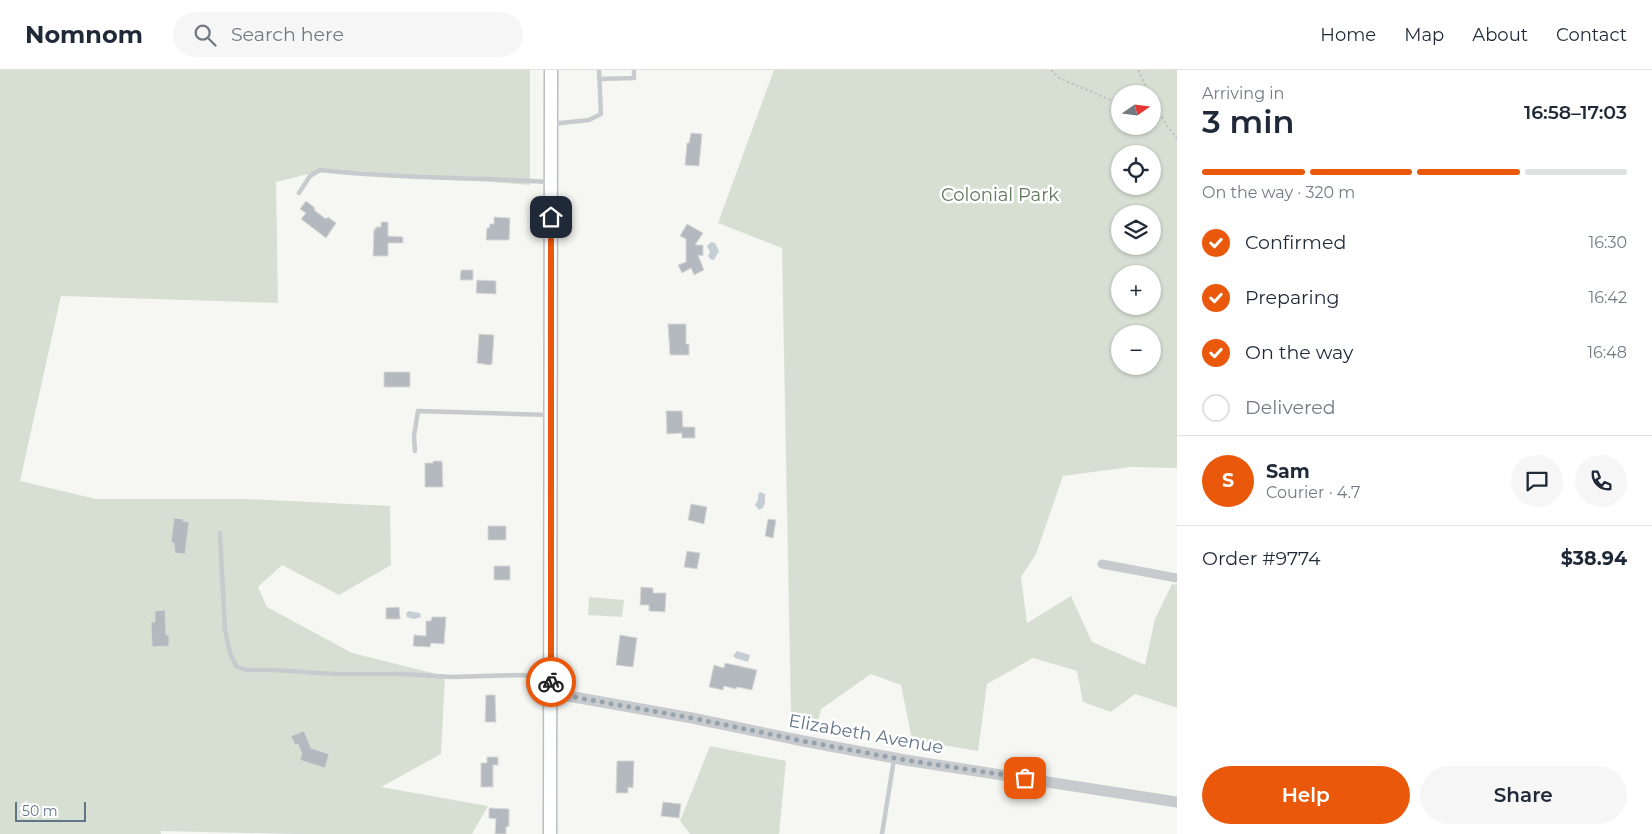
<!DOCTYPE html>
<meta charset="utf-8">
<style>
:root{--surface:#fff;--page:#f6f6f7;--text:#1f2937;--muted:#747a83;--line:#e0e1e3;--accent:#ea580c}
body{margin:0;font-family:Montserrat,sans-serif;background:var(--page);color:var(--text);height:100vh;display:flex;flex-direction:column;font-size:19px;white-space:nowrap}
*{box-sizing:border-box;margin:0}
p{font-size:16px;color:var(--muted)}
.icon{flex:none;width:28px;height:28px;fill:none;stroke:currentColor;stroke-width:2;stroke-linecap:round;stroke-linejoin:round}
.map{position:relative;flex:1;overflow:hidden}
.panel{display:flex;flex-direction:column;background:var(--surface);width:475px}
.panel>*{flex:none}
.needle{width:32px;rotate:76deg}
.fabs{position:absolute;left:1111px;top:15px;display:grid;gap:10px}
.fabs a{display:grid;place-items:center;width:50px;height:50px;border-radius:50%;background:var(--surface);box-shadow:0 1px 4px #0004;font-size:25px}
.scale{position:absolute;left:15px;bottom:12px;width:71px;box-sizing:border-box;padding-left:5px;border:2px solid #627487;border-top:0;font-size:14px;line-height:18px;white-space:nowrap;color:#627487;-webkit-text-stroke:4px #fff;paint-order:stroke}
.pin{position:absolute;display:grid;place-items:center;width:42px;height:42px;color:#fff;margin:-21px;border-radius:10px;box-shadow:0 2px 8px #0006}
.courier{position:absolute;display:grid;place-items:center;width:50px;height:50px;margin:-25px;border:4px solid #ea580c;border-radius:50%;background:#fff;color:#222;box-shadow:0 1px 6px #0007}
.summary em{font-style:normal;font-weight:600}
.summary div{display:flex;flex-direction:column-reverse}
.summary{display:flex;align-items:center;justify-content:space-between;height:85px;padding:0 25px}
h1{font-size:32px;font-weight:600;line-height:38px}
.bar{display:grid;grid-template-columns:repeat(4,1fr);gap:8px 5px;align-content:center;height:60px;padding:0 25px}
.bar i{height:6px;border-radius:4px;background:var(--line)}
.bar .on{background:var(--accent)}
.bar p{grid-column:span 4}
.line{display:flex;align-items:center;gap:12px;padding:0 25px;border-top:1px solid var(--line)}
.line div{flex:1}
.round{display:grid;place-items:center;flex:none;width:52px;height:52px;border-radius:26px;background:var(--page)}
ol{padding:0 25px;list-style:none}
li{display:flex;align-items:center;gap:15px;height:55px}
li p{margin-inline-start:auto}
li .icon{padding:5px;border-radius:50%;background:var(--accent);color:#fff;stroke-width:4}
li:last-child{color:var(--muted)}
li i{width:28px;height:28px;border:2px solid var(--line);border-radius:50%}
.cta{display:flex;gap:10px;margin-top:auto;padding:10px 25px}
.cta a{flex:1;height:58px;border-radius:30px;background:var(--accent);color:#fff;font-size:20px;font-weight:600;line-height:58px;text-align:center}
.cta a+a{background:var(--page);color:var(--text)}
header{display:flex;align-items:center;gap:30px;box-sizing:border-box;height:70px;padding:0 25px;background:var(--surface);border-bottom:1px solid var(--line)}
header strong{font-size:24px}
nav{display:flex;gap:28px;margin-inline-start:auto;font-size:18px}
.search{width:350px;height:45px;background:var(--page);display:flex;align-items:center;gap:12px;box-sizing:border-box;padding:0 18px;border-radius:28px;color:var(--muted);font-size:19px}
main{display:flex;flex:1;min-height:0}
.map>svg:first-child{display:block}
.green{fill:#d7dfd3;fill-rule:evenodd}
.water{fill:#c5ced4}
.building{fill:#b3b9bf;stroke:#d8d8d5}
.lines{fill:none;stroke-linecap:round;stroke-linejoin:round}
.secondary-casing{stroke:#b9bec3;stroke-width:15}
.path{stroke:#c0c2c4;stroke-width:2;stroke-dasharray:2.5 2.5;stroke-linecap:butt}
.service{stroke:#c8cbce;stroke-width:4.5}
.minor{stroke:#c8cbce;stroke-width:9}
.tertiary{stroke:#c8cbce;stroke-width:11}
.secondary{stroke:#fff;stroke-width:12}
.done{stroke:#96a2ac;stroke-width:5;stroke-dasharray:0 9}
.route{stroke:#ea580c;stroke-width:6}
.labels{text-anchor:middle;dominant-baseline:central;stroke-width:5;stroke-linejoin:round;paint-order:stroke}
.park-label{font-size:18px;fill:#62785e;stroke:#fff}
.street-label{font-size:18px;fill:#627487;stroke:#fff}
</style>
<header>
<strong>Nomnom</strong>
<div class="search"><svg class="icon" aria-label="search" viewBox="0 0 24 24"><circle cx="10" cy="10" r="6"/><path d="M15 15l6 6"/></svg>Search here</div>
<nav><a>Home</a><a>Map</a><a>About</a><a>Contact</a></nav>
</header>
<main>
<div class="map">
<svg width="1177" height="764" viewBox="0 0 1177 764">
<rect width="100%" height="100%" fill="#f6f7f2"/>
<path class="green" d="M 0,0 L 530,0 L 530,115 L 356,101 L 320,101 L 276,112 L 278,233 L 61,226 L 20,411 L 96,429 L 247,429 L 390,436 L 391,495 L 339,525 L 282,495 L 258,517 L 267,537 L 352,583 L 445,606 L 441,684 L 381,717 L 488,736 L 472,764 L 295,764 L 161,761 L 161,764 L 0,764 Z
M 774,0 L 1177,0 L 1177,398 L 1130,397 L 1063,406 L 1036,484 L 1021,507 L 1027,553 L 1071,526 L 1092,572 L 1145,595 L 1155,549 L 1172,514 L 1177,515 L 1177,638 L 1135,624 L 1111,642 L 1083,632 L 1077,601 L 1033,588 L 987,614 L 978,681 L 912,670 L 901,615 L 871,604 L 821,639 L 818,652 L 791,647 L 782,178 L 718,153 ZM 1120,24 L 1152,24 L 1152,56 L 1120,56 ZM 1120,84 L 1152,84 L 1152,116 L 1120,116 ZM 1120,144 L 1152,144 L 1152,176 L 1120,176 ZM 1120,204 L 1152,204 L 1152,236 L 1120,236 ZM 1120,264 L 1152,264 L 1152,296 L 1120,296 Z
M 589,527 L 624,530 L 622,547 L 588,545 Z
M 710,676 L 786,691 L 779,764 L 690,764 L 680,751 Z"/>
<path class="water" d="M 711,172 L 715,173 L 719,181 L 714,190 L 710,189 L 708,186 L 710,182 L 707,176 Z
M 760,422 L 765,424 L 765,432 L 763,438 L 759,440 L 755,435 L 758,430 L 758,424 Z
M 408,541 L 420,543 L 421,547 L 414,549 L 407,547 L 406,544 Z
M 737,581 L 750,585 L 748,592 L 735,588 L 733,586 Z"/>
<path class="building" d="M 691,63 L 702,64 L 699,96 L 685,95 L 687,73 L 689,73 Z
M 306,131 L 315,138 L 314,140 L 326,149 L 328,147 L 336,153 L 326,168 L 301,149 L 306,143 L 300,139 Z
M 494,147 L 510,148 L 509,170 L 486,170 L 487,158 L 489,158 L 490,154 L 494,154 Z
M 381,152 L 388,152 L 388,166 L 403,167 L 403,173 L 388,173 L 388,186 L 373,186 L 374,159 L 376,159 L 376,157 L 381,157 Z
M 687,154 L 703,163 L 695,175 L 703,175 L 703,186 L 698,185 L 704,200 L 694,205 L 691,198 L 682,203 L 678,195 L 686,192 L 686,169 L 680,166 Z
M 461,200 L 473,200 L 473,210 L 460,210 Z
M 477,210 L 496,211 L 496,224 L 476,223 Z
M 668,254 L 686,254 L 686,274 L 689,274 L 689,285 L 670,285 Z
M 479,264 L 494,265 L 492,294 L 489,295 L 477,293 Z
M 384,302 L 410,302 L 410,317 L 384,317 Z
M 666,341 L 682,341 L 683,357 L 695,357 L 695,368 L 682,368 L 682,363 L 667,364 Z
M 433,391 L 442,391 L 443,417 L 425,417 L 425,393 L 433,393 Z
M 691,434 L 707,437 L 704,454 L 688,450 Z
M 174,448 L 183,449 L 183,451 L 189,452 L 185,484 L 175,483 L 174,473 L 171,473 Z
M 768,449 L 776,450 L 773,468 L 765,466 Z
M 488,456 L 506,456 L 506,470 L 488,470 Z
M 687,481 L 700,483 L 697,499 L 684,497 Z
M 494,496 L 510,496 L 510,510 L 494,510 Z
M 641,517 L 653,518 L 653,523 L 666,523 L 665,542 L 649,541 L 649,535 L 640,535 Z
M 399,537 L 400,549 L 386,549 L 386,538 Z
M 165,540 L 166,565 L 169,565 L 169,576 L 152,577 L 151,552 L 155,552 L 155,541 Z
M 432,547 L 446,547 L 444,574 L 431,573 L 430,577 L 413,576 L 414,565 L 426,566 L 426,551 L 431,551 Z
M 620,565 L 637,568 L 633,597 L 616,595 Z
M 725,593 L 757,600 L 752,620 L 737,617 L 736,619 L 724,616 L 723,620 L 709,617 L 714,595 L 724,598 Z
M 486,625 L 495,625 L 496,652 L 485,652 Z
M 304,661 L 311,678 L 329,684 L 325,698 L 300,690 L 302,684 L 298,674 L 295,675 L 291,666 Z
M 487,687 L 498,687 L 498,695 L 493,695 L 493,717 L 481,717 L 481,693 L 487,693 Z
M 617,691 L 634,691 L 633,718 L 628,717 L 628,723 L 616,723 Z
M 663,732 L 681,734 L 679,748 L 661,746 Z
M 489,738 L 509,739 L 509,756 L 506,757 L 506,764 L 495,764 L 496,749 L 489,748 Z"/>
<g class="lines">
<defs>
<path id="secondary" d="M 550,764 L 551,0"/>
</defs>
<use href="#secondary" class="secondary-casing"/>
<path class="path" d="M 1051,0 L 1059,8 L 1120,34
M 1138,0 L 1150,24
M 1152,29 L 1167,56 L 1177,69
M 1152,42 L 1160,44"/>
<path class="service" d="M 599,9 L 634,8 L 634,0
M 552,54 L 589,50 L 601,44 L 599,0
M 299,123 L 310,106 L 320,100 C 396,109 473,107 549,112
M 415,381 L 414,366 L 418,341 L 549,345
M 220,463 L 225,560 L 230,583 L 236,596 L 246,600 L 274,600 L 334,604 L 403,604 L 452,607 L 522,605 L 549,608
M 882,764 L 894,689"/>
<path class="minor" d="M 1102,494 L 1177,508"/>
<path class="tertiary" d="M 551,623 L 692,648 L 803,671 L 905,690 L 1177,732"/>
<use href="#secondary" class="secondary"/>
</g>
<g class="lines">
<path class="done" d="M 551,612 L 551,623 L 692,648 L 803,671 L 905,690 L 1025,708"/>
<path class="route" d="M 551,612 L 551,147"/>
</g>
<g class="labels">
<g class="park-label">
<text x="1000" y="125">Colonial Park</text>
</g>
<g class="street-label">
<text transform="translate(866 664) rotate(10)">Elizabeth Avenue</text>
</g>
</g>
</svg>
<div class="fabs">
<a><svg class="needle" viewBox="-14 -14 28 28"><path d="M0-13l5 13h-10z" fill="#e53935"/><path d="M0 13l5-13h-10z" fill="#747a83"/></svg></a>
<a><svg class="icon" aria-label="locate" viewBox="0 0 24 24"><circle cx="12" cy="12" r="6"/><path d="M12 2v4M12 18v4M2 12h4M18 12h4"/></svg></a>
<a><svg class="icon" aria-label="layers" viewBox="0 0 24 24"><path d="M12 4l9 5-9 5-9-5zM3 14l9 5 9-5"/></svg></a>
<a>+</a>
<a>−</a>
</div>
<div class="scale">50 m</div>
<div class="pin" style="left:1025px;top:708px;background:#ea580c"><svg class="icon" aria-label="bag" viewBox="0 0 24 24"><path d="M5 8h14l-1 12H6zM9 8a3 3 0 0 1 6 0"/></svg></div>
<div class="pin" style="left:551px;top:147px;background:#1f2937"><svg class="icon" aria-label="home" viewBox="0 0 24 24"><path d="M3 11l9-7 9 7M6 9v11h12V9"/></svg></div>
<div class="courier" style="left:551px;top:612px"><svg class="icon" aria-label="bike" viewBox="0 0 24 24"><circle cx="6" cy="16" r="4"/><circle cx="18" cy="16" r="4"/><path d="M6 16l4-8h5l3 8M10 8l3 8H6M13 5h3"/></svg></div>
</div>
<section class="panel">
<div class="summary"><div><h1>3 min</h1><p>Arriving in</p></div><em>16:58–17:03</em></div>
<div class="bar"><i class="on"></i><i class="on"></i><i class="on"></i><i></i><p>On the way · 320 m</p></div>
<ol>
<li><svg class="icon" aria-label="check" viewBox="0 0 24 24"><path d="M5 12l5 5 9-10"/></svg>Confirmed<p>16:30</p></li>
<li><svg class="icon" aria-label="check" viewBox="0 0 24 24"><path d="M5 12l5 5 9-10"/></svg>Preparing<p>16:42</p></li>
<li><svg class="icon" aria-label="check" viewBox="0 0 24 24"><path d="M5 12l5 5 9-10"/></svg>On the way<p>16:48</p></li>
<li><i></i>Delivered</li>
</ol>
<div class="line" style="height:90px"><b class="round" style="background:var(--accent);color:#fff">S</b><div><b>Sam</b><p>Courier · 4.7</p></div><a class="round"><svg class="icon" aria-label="chat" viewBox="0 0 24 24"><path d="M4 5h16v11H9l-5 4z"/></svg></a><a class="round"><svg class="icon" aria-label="phone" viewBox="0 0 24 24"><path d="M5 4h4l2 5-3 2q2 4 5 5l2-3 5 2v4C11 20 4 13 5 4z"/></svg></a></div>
<div class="line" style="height:65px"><div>Order #9774</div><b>$38.94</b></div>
<div class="cta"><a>Help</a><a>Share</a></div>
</section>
</main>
